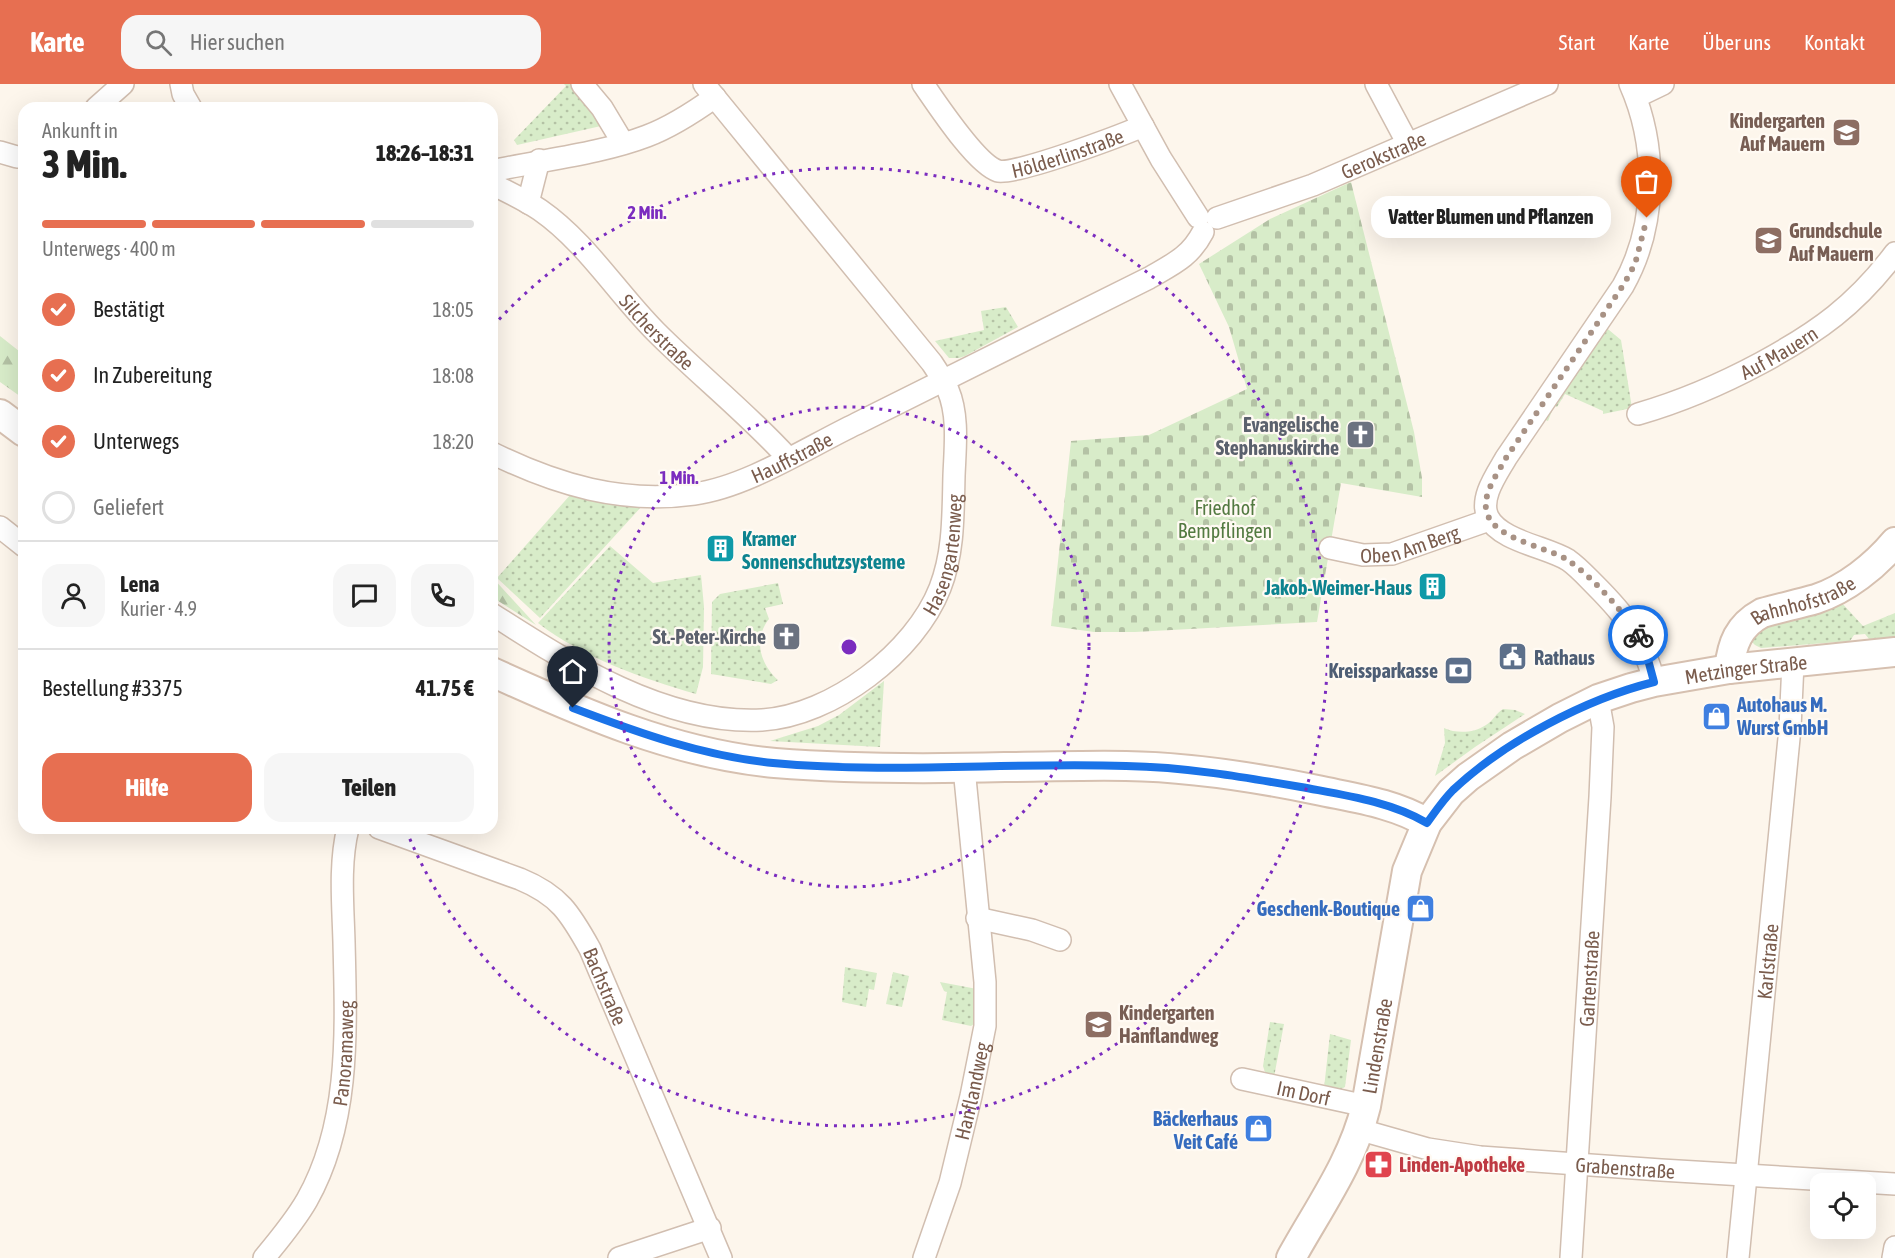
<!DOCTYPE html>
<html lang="de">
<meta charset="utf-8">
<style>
:root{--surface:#fff;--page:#f6f6f6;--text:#222;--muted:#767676;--line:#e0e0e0;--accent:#e76f51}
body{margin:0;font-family:"Asap Condensed",sans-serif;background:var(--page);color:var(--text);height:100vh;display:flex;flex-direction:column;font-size:22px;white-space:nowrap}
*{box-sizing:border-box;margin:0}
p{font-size:20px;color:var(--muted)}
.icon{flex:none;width:33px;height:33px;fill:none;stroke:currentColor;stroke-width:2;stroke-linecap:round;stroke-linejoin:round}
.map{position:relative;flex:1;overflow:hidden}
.sheet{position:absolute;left:18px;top:18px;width:480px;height:732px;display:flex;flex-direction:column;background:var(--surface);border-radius:18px;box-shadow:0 6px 24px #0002}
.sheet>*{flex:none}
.controls{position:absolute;left:1810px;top:1089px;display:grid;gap:12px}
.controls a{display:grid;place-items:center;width:66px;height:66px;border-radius:12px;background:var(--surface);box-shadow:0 6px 24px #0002;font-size:30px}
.pin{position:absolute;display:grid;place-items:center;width:51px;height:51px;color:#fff;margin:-62px -26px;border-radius:50% 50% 50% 0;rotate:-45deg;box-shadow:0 0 6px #0007}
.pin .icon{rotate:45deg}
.courier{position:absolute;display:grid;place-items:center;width:60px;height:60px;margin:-30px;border:4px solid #1a73e8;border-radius:50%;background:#fff;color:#222;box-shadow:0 2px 8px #0007}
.bubble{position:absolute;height:42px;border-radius:18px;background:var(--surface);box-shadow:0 6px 24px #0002;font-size:20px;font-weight:800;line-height:42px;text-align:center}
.headline em{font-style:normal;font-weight:800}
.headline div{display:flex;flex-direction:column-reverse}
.headline{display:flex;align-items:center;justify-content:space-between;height:102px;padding:0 24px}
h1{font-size:39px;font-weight:800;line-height:45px}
.bar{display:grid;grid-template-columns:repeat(4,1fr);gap:9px 6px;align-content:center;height:72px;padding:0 24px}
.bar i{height:8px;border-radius:4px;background:var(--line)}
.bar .on{background:var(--accent)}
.bar p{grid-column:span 4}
.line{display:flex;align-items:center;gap:15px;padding:0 24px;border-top:2px solid var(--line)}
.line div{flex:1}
.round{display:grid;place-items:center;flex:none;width:63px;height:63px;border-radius:18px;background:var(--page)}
ol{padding:0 24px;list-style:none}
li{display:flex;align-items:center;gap:18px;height:66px}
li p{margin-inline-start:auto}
li .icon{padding:6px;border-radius:50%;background:var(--accent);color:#fff;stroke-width:4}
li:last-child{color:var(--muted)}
li i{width:33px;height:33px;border:3px solid var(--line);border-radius:50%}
.primary-button{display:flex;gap:12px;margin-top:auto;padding:12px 24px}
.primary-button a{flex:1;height:69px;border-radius:18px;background:var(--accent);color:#fff;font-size:24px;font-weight:800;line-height:69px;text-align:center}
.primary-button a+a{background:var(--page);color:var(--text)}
header{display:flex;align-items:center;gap:36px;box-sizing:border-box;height:84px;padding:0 30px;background:var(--accent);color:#fff}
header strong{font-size:28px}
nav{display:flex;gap:33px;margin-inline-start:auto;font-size:21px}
.search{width:420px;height:54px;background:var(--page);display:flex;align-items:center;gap:15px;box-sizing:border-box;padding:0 21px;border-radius:18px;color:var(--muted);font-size:22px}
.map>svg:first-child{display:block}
.green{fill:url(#green-dots)}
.forest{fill:url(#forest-firs)}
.cemetery{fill:url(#cemetery-stones)}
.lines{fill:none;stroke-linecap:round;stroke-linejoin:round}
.street-casing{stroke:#d1beb0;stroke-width:24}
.secondary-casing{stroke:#d6c0b0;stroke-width:32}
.street{stroke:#fff;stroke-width:21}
.secondary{stroke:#fff;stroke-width:28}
.done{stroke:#a89285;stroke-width:6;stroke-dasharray:0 10.8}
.route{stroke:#1a73e8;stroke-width:8}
.ring{fill:none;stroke:#7b2cbf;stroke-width:3;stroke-dasharray:3 6}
.labels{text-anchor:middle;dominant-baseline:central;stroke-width:4.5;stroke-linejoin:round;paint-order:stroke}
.education-label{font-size:20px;font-weight:bold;fill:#785e54;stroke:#fffaf3;text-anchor:start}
.street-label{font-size:20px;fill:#7a5c4d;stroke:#fffaf3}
.worship-label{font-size:20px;font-weight:bold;fill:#5b616d;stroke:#fffaf3;text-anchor:end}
.park-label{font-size:20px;fill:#537a41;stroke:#fffaf3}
.culture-label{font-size:20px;font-weight:bold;fill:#0d838f;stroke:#fffaf3;text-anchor:start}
.service-label{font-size:20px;font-weight:bold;fill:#4e5e75;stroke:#fffaf3;text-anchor:start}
.shop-label{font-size:20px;font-weight:bold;fill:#366cbe;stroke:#fffaf3;text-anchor:end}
.health-label{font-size:20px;font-weight:bold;fill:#be3a42;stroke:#fffaf3;text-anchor:start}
.centre{fill:#7b2cbf;stroke:#fffaf3;stroke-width:3}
.ring-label{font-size:18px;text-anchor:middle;font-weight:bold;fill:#7b2cbf;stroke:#fffaf3;stroke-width:4.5;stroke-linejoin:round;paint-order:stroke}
</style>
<header>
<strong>Karte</strong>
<div class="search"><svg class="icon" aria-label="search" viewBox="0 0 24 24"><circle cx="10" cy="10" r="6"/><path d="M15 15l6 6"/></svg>Hier suchen</div>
<nav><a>Start</a><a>Karte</a><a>Über uns</a><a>Kontakt</a></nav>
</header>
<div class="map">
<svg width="1895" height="1174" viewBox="0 0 1895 1174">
<defs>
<pattern id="green-dots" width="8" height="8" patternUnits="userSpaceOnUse" patternTransform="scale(1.5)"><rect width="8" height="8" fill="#d8ecc9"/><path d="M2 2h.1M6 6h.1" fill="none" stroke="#b4c2a5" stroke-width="1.8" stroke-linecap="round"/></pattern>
<pattern id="forest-firs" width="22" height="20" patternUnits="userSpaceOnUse" patternTransform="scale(1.5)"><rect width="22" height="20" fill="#d8ecc9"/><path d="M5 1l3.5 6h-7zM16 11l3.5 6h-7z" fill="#b4c2a5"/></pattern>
<pattern id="cemetery-stones" width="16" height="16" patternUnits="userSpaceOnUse" patternTransform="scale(1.5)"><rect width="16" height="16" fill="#d8ecc9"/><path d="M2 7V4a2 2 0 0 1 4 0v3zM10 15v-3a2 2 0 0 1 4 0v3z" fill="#b4c2a5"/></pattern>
</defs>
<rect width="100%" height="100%" fill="#fdf6ec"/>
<path class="green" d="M 564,0 L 574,0 L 601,42 L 517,61 L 514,56 L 566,2 Z
M 1006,223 L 1018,243 L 965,272 L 959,274 L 949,274 L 935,257 L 984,246 L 981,227 Z
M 1603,241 L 1621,256 L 1632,324 L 1603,330 L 1603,327 L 1565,310 L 1557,323 L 1554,322 L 1548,337 L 1540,334 Z
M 571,410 L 642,422 L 540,534 L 497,494 Z
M 610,462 L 653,499 L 701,491 L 704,523 L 703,583 L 696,610 C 641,594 584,574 538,539 Z
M 778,499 L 783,520 L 765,524 L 769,535 C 753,555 760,580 778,596 L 771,600 L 711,590 L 712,518 L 720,510 Z
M 1840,517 L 1863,542 L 1895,529 L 1895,553 L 1869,555 L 1865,550 L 1854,551 L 1850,557 L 1761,564 L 1755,561 L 1751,557 L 1753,547 Z
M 884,597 L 880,663 L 770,657 L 818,642 L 839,631 Z
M 1503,625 L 1515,626 L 1525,630 L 1475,663 L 1435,692 L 1445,659 L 1444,644 C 1457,650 1474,649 1486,641 C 1493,637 1496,629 1503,625 Z
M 845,883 L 877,889 L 874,906 L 869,905 L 866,923 L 842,918 Z
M 893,888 L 909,892 L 902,923 L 886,920 Z
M 940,898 L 977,905 L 974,940 L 971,942 L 942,936 L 947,908 L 944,907 Z
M 1270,938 L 1284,940 L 1274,993 C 1267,992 1265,989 1263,982 Z
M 1330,950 L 1351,956 L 1345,1003 L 1339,1006 L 1324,1004 Z"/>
<path class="forest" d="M 0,252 L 24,271 L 24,315 L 0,298 Z
M 492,493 L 536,541 L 492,513 Z"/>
<path class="cemetery" d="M 1351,98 L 1414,348 L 1422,394 L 1422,413 L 1341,399 L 1317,538 L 1135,548 L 1094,548 L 1051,542 L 1071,357 L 1149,351 L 1247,305 L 1229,243 L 1199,180 L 1270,135 Z"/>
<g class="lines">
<defs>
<g id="street">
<path d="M 181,0 L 183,10 L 191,24"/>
<path d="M 582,0 L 602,24 L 623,59"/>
<path id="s1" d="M 923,0 C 937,20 976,80 998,87 C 1014,92 1122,51 1143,42"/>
<path d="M 1120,0 L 1161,75 L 1198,133"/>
<path d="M 1376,0 L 1408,60"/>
<path d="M 1630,0 C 1658,63 1657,142 1623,202 L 1506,374 C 1497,390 1479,414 1488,433 C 1500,457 1547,463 1568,476 C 1578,483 1587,493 1595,501 C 1626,532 1644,555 1654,598"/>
<path d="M 1636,13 L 1663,0"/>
<path d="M 96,24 L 123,0"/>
<path d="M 0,68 L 17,73 L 24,72"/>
<path d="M 492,87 C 541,76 600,70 647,52 C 671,43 694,28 715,13"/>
<path id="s2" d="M 492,100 C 508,108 525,116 540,126 C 586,158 617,209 656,248 C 699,291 747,329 788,374"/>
<path d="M 528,119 L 539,76"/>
<path id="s3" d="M 1217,134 L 1313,101 L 1547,0"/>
<path id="s4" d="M 1638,330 C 1683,317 1720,301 1761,279 C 1818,248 1856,221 1895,169"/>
<path id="s5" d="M 492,369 C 557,401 622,420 694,410 C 747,403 808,363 856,340 C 954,291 1052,242 1149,194 C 1173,180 1190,173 1203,148"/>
<path d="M 0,443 L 24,462"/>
<path id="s6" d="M 1330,464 L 1363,471 L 1392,470 L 1489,436"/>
<path id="s7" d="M 492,530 C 570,580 665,641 762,636 C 832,632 915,568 940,504 C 954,468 953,430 954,392 C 955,364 959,332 948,306 C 944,297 938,288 932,279 L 704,0"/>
<path id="s8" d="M 379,744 L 520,795 C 559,811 570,829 590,865 L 721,1174"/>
<path d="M 977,834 L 1032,846 L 1060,856"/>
<path id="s9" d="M 1242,995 L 1366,1022"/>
<path id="s10" d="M 1361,1046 L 1428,1065 L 1480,1073 L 1661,1086 L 1895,1100"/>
<path id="s11" d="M 264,1174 C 279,1156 295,1137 307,1116 C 351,1038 346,944 344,858 C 343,821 339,780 348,744"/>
<path d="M 619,1174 L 710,1144"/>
<path id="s12" d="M 924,1174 L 950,1099 L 971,1012 L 985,942 L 985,898 L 964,684"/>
<path id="s13" d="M 1571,1174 L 1600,713 L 1603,643 L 1598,615"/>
<path id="s14" d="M 1738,1174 L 1790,644 L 1793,579"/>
<path d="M 1893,1174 L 1895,1163"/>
</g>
<g id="secondary">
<path d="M 0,330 L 24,348"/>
<path id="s15" d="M 1729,585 C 1732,560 1738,542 1762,529 C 1780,524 1798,520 1816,515 C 1846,505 1875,482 1895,458"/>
<path d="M 492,588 C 582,629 675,670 775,679 C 851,685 929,685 1005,683 C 1046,683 1086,681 1126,682 C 1190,683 1254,693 1317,706 C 1354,714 1394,719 1427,739"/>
<path id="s16" d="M 1291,1174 C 1318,1125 1353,1077 1366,1022 L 1407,787 L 1427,739 L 1451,708 L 1468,693 L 1512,662 L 1560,634 L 1598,615 L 1631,604 L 1654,598 L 1729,585 L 1895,568"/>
</g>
</defs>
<use href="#street" class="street-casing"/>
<use href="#secondary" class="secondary-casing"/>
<use href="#street" class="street"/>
<use href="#secondary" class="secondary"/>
</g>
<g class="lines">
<path class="done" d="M 1638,551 C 1625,529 1590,491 1569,477 C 1547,462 1495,456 1487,429 C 1481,411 1498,389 1506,374 L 1624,200 L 1635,180 L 1647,134"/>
<path class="route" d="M 573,624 C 639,649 703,672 773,679 C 891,690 1009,678 1126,682 C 1185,683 1243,693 1301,703 C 1343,711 1389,717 1427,739 C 1435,728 1443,716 1453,706 C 1504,658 1586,615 1654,598 L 1647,572 L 1638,551"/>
</g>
<g class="ring">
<circle cx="849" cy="563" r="240"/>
<path d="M493 242A479 479 0 1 1 406 746"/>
</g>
<defs>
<symbol id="school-square" viewBox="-11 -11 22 22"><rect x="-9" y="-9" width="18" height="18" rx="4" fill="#8d6e63" stroke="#fffaf3"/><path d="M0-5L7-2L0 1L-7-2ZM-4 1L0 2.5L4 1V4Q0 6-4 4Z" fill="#fff"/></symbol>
<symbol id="church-square" viewBox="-11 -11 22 22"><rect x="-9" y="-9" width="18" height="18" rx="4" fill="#6b7280" stroke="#fffaf3"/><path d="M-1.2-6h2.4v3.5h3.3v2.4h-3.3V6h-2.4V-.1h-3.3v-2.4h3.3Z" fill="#fff"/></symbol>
<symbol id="building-square" viewBox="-11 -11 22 22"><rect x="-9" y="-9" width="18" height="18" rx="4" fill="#0f9aa8" stroke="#fffaf3"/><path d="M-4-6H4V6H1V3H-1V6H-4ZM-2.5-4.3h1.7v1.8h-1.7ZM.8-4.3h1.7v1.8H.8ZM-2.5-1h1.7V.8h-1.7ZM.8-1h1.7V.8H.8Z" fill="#fff"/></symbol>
<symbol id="civic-square" viewBox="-11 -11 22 22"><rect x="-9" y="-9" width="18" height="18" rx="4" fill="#5c6f8a" stroke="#fffaf3"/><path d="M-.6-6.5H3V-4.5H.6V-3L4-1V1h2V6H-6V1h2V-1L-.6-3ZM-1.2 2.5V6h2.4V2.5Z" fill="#fff"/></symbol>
<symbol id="bank-square" viewBox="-11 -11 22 22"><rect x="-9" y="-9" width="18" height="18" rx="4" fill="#5c6f8a" stroke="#fffaf3"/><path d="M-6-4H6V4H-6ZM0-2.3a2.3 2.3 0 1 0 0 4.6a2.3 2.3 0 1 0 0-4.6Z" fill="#fff"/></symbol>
<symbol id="shop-square" viewBox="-11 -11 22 22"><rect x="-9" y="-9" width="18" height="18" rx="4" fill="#3f7fe0" stroke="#fffaf3"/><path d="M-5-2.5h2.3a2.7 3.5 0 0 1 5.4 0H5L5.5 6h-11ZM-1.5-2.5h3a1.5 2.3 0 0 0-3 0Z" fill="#fff"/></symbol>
<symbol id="pharmacy-square" viewBox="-11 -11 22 22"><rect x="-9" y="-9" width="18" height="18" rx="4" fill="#e0444e" stroke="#fffaf3"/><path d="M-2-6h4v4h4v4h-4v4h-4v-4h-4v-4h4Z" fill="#fff"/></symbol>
</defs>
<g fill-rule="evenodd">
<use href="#school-square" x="1830" y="32" width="33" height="33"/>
<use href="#school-square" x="1752" y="140" width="33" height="33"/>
<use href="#church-square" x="1344" y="334" width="33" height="33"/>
<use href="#building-square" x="704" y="448" width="33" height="33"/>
<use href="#building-square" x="1416" y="486" width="33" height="33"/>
<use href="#church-square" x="770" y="536" width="33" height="33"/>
<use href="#civic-square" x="1496" y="556" width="33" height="33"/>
<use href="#bank-square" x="1442" y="570" width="33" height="33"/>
<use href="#shop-square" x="1700" y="616" width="33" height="33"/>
<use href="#shop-square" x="1404" y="808" width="33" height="33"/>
<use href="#school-square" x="1082" y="924" width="33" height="33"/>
<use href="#shop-square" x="1242" y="1028" width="33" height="33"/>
<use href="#pharmacy-square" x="1362" y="1064" width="33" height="33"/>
</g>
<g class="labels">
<g class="education-label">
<text x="1825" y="36" text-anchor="end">Kindergarten<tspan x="1825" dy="23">Auf Mauern</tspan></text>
<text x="1789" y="146">Grundschule<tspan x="1789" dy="23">Auf Mauern</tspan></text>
<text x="1119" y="928">Kindergarten<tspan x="1119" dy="23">Hanflandweg</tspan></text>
</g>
<g class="street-label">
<text stroke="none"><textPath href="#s1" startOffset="188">Hölderlinstraße</textPath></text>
<text stroke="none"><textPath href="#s3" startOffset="178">Gerokstraße</textPath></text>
<text stroke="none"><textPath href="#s2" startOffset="224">Silcherstraße</textPath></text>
<text stroke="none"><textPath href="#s4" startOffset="154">Auf Mauern</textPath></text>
<text stroke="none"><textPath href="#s5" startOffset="314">Hauffstraße</textPath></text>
<text stroke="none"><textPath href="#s6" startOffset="82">Oben Am Berg</textPath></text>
<text stroke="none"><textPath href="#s7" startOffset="560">Hasengartenweg</textPath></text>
<text stroke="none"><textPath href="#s15" startOffset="111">Bahnhofstraße</textPath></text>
<text stroke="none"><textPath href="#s16" startOffset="826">Metzinger Straße</textPath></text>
<text stroke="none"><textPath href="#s14" startOffset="298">Karlstraße</textPath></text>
<text stroke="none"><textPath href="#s13" startOffset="280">Gartenstraße</textPath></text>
<text stroke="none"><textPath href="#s8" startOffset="292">Bachstraße</textPath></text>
<text stroke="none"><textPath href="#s16" startOffset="231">Lindenstraße</textPath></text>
<text stroke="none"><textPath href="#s11" startOffset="225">Panoramaweg</textPath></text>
<text stroke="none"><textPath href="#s12" startOffset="174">Hanflandweg</textPath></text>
<text stroke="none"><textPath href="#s9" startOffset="63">Im Dorf</textPath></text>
<text stroke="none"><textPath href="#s10" startOffset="268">Grabenstraße</textPath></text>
</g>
<g class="worship-label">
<text x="1339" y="340">Evangelische<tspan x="1339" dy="23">Stephanuskirche</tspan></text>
<text x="766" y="552">St.-Peter-Kirche</text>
</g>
<g class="park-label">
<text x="1225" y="423">Friedhof<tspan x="1225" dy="23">Bempflingen</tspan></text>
</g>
<g class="culture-label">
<text x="742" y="454">Kramer<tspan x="742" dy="23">Sonnenschutzsysteme</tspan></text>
<text x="1412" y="503" text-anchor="end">Jakob-Weimer-Haus</text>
</g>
<g class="service-label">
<text x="1534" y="573">Rathaus</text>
<text x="1438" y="586" text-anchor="end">Kreissparkasse</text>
</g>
<g class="shop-label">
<text x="1737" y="620" text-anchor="start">Autohaus M.<tspan x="1737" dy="23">Wurst GmbH</tspan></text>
<text x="1400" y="824">Geschenk-Boutique</text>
<text x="1238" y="1034">Bäckerhaus<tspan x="1238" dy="23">Veit Café</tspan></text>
</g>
<g class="health-label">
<text x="1399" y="1080">Linden-Apotheke</text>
</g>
</g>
<circle cx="849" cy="563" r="9" class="centre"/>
<g class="ring-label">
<text x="647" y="135">2 Min.</text>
<text x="679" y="400">1 Min.</text>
</g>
</svg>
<div class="controls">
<a><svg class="icon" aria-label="locate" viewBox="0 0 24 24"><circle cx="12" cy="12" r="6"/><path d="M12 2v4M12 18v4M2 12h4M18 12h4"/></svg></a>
</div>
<div class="pin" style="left:1647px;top:134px;background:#ea580c"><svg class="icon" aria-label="bag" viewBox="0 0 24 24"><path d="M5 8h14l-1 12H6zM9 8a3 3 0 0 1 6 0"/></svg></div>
<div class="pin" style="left:573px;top:624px;background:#1f2937"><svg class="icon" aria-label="home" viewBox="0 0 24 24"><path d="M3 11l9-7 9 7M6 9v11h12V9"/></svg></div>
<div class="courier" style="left:1638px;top:551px"><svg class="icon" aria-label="bike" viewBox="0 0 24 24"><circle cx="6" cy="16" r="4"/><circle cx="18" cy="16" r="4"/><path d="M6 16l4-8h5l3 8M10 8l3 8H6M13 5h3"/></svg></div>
<div class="bubble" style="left:1371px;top:112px;width:240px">Vatter Blumen und Pflanzen</div>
<section class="sheet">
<div class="headline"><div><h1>3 Min.</h1><p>Ankunft in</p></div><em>18:26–18:31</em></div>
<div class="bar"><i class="on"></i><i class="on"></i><i class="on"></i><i></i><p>Unterwegs · 400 m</p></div>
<ol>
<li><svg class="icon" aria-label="check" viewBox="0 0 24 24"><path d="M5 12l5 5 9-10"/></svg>Bestätigt<p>18:05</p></li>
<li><svg class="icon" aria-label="check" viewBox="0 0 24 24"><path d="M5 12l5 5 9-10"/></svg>In Zubereitung<p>18:08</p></li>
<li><svg class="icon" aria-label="check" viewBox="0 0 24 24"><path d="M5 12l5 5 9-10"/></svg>Unterwegs<p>18:20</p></li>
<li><i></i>Geliefert</li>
</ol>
<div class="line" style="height:108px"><a class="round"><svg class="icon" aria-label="person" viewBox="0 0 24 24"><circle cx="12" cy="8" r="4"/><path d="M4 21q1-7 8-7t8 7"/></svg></a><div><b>Lena</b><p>Kurier · 4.9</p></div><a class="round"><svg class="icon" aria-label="chat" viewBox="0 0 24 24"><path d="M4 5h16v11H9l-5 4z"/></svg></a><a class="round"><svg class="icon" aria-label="phone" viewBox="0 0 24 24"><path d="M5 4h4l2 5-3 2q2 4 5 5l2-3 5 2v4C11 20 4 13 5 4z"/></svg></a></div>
<div class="line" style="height:78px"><div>Bestellung #3375</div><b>41.75 €</b></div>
<div class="primary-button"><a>Hilfe</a><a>Teilen</a></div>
</section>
</div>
